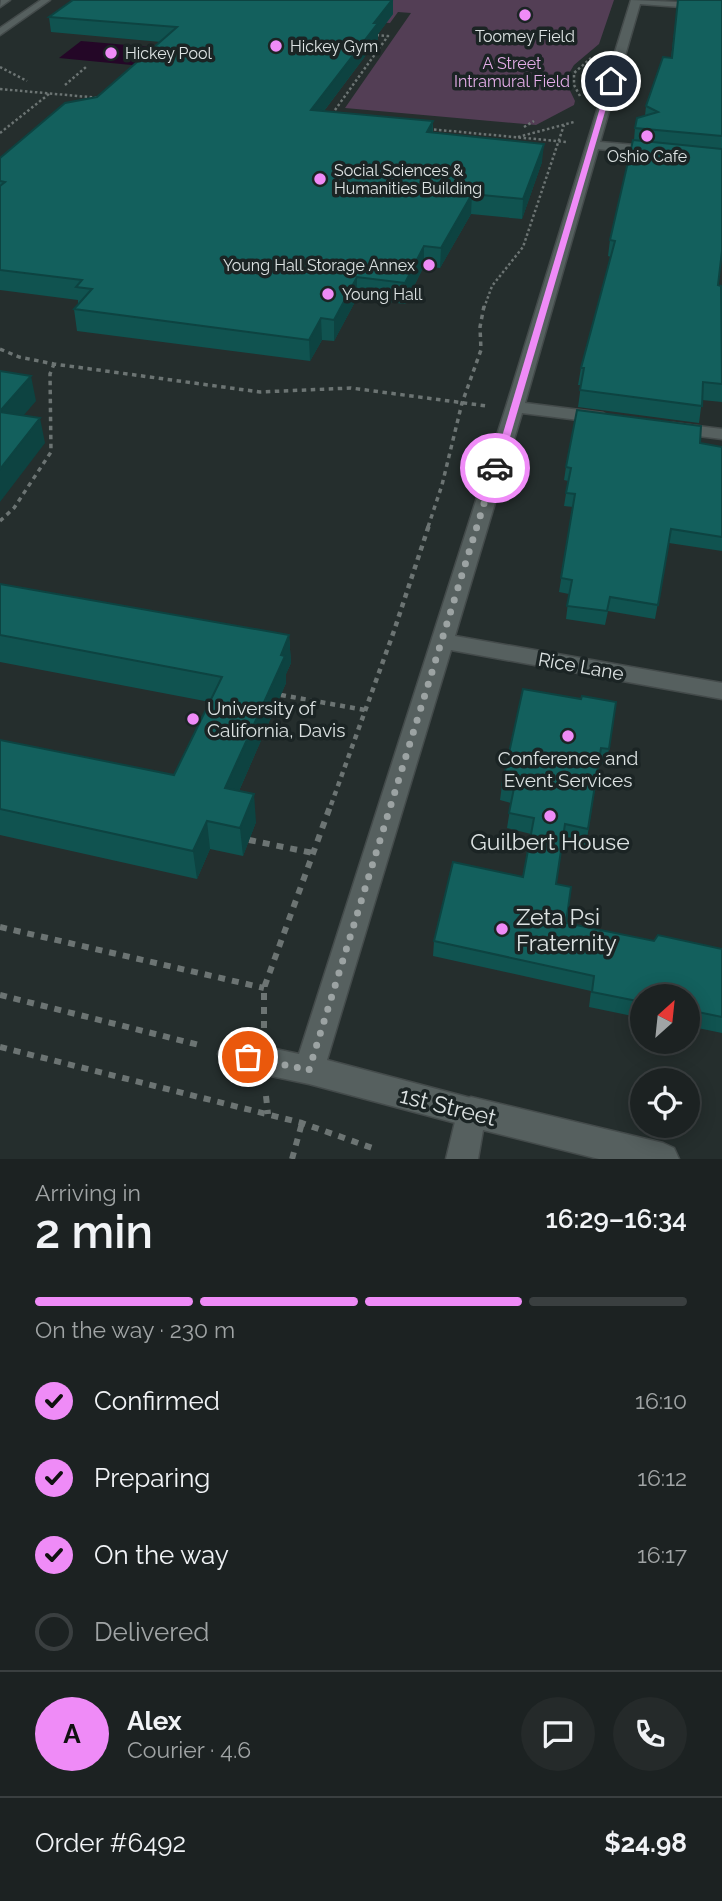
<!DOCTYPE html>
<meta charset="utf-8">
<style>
:root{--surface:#1c2222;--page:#252a2a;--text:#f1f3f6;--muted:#a0a4a5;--line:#3a3f40;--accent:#ef8bf7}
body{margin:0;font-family:Raleway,sans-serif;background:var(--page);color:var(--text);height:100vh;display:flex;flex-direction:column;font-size:26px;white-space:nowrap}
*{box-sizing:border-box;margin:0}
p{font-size:23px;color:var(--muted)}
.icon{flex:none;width:38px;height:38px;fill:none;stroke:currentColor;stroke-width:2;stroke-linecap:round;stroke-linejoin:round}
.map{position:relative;height:1159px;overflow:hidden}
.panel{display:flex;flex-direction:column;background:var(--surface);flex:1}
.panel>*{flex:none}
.needle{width:46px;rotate:27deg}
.buttons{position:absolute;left:630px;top:984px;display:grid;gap:14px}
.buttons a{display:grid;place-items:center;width:70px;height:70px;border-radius:50%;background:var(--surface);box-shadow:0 4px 18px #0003,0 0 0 2px var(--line);font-size:35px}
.pin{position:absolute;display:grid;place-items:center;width:60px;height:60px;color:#fff;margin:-30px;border:4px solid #fff;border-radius:50%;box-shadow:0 2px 7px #0007}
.courier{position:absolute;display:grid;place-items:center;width:70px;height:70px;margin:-35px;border:5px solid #ef8bf7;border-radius:50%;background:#fff;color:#222;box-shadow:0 2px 9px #0007}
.head em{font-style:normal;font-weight:600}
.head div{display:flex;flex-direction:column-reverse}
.head{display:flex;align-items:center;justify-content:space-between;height:119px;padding:0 35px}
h1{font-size:46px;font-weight:600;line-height:52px}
.bar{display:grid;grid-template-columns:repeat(4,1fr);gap:10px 7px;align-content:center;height:84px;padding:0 35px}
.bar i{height:9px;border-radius:5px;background:var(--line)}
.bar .selected{background:var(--accent)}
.bar p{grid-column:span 4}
.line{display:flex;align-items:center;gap:18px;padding:0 35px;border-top:2px solid var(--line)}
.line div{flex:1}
.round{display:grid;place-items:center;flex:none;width:74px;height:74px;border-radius:37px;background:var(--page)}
ol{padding:0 35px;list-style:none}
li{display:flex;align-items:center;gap:21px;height:77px}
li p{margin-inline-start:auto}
li .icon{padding:7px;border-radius:50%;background:var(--accent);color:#111;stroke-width:4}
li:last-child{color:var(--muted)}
li i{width:38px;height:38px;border:4px solid var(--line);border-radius:50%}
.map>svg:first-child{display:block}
.green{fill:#533e55}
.water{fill:#240727}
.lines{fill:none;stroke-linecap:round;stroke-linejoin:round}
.lane-casing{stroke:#444b4b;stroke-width:3}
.street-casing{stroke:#444b4b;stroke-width:3}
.secondary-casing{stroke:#444b4b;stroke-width:3}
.path-far3{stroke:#6c7473;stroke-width:2.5;stroke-dasharray:2.5 2.5;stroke-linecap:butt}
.path-far2{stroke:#6c7473;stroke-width:3.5;stroke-dasharray:4.5 4.5;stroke-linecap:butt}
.path-far1{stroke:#6c7473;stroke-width:4.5;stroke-dasharray:5 5;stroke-linecap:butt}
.path{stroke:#6c7473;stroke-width:6;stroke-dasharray:7 7;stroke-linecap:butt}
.lane{fill:#56605f;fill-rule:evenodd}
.street{fill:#56605f;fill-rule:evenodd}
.secondary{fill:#56605f;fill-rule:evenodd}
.wall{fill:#105350}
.shaded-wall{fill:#0d4341}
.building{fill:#13605d;stroke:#0d4341;stroke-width:2}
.route{fill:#ef8bf7}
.done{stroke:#9ca3a3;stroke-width:7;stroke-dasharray:0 12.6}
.poi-dot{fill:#ef8bf7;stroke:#1b2424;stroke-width:2.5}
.labels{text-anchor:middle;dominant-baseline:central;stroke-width:7;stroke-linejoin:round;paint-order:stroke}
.far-poi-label{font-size:16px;fill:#dce2e2;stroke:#1b2424;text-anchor:start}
.far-park-label{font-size:16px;fill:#e4ade8;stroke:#1b2424}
.street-label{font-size:19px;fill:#dce2e2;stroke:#1b2424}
.poi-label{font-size:19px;fill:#dce2e2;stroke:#1b2424;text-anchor:start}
.near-poi-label{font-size:23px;fill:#dce2e2;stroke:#1b2424}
.near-street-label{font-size:23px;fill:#dce2e2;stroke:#1b2424}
</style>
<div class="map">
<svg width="722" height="1159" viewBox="0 0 722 1159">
<rect width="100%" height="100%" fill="#252e2d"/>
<path class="green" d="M 313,0 L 614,0 L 599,44 L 574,65 L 565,80 L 575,101 L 574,105 L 536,125 L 345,108 L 411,13 L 398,12 L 390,23 L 328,18 Z"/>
<path class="water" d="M 81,41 L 162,48 L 142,66 L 59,58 Z"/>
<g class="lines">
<defs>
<path id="lane" d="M 10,0 L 0,7 L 1,0 Z
M 41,0 L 50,0 L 0,35 L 0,28 Z"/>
<path id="street" d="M 631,0 L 722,4 L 722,10 L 640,4 L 600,142 L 657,147 L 663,151 L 657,155 L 598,149 L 525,403 L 603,413 L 612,418 L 603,423 L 522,413 L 455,636 L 722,683 L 722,699 L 451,650 L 327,1060 L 482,1101 L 487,1112 L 482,1123 L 471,1127 L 309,1084 L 233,1068 L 222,1064 L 218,1054 L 222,1044 L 233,1040 L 299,1054 L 506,407 Z
M 673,423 L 722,429 L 722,439 L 667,432 L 664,428 L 667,424 Z"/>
<path id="secondary" d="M 471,1097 L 663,1143 L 674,1148 L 679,1159 L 599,1159 L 483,1130 L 478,1159 L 446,1159 L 460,1101 Z"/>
</defs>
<use href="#lane" class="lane-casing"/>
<use href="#street" class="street-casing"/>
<use href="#secondary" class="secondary-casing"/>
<path class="path-far3" d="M 0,67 L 27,81
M 65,85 L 86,67
M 0,89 L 100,98
M 580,96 L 574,85 L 574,73 L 591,58
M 335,110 L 388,36 L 374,35
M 524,127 L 534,121
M 429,129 L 567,142
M 0,133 L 49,94
M 518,137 L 574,122
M 484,308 L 492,286 L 523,247 L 564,125"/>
<path class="path-far2" d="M 0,349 L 19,357 L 54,364 L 260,392 L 351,388 L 487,406
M 0,521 L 14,508 L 51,452 L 50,374 L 54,364
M 428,527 L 442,485 L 462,403 L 481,350 L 480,327 L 484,306"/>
<path class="path-far1" d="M 281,695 L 365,710
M 331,805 L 394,631 L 429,525"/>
<path class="path" d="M 249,840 L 313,853
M 0,927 L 264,988
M 0,995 L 203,1046
M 264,1028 L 264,988 L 331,804
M 0,1047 L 302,1123 L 375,1149
M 266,1096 L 268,1114
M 292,1159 L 302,1123"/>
<use href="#lane" class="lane"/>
<use href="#street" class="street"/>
<use href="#secondary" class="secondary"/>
</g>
<path class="wall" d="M 73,0 L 393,0 L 393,14 L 378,34 L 378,39 L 324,111 L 433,121 L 433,133 L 542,162 L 522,219 L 471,214 L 440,268 L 424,266 L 405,304 L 357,298 L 334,341 L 322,340 L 310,361 L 77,331 L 74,309 L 78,304 L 78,300 L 0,290 L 0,158 L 97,97 L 161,42 L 51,32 L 49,17 Z
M 678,0 L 722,0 L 722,251 L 718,285 L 721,311 L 722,311 L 722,402 L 702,400 L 699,423 L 578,407 L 581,385 L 578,385 L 581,368 L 611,257 L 608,256 L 610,240 L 634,140 L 635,128 L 645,116 L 646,106 L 671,58 Z
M 700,443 L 722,447 L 722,551 L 669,543 L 655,619 L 608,611 L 605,625 L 566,619 L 569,594 L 559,592 L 573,507 L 564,506 L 568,481 L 564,480 L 566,467 Z
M 0,584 L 289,635 L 291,663 L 286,674 L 286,683 L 239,791 L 256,822 L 243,856 L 210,849 L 197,879 L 0,835 L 0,740 L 174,775 L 210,702 L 0,662 Z
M 581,699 L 609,749 L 606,765 L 599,763 L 586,845 L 563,840 L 556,884 L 566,923 L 654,941 L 722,949 L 722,1033 L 688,1026 L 688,996 L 642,996 L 642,1018 L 589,1007 L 591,991 L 433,956 L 434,941 L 523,877 L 531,834 L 507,828 L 511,803 L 500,800 L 502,785 Z"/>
<path class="shaded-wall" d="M 392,0 L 393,0 L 393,14 L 378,34 L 378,39 L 311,128 L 311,110 L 374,23 Z
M 433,121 L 432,139 L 427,132 Z
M 544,144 L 542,162 L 522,219 L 523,199 Z
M 472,194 L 471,214 L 440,268 L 441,248 Z
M 424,246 L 424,266 L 405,304 L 405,283 Z
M 357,277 L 357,298 L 334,341 L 334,320 Z
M 321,318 L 322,340 L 310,361 L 309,340 Z
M 31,376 L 36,401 L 5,437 L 0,411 Z
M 40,418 L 45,443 L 0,502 L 0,469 Z
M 289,635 L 291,663 L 286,674 L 286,683 L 228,816 L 225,788 Z
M 254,794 L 256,822 L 243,856 L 240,828 Z
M 207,821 L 210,849 L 197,879 L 193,851 Z"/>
<path class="building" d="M 73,0 L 392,0 L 374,23 L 378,23 L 311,110 L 433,121 L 427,132 L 544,144 L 523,199 L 472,194 L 441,248 L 424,246 L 405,283 L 357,277 L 334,320 L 321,318 L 309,340 L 74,309 L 92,289 L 76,287 L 82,280 L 0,270 L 0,186 L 5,182 L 0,181 L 0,158 L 65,103 L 97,97 L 177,27 L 49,17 Z
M 678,0 L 722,0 L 722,136 L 635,128 L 637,118 L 658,112 L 646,106 L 663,57 L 672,58 Z
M 633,140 L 722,149 L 722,251 L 718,285 L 721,286 L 722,384 L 703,382 L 702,406 L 580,390 L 584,368 L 581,368 L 615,241 L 610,240 Z
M 0,371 L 31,376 L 0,411 Z
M 577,410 L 701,426 L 700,443 L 722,447 L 722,537 L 671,529 L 658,605 L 610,597 L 607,611 L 567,606 L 572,580 L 561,578 L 575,494 L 566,493 L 571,468 L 566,467 Z
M 0,412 L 40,418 L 0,469 Z
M 0,584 L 289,635 L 281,655 L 285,656 L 225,788 L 254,794 L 240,828 L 207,821 L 193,851 L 0,809 L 0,740 L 174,775 L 222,677 L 0,635 Z
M 523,689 L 581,699 L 582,696 L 616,702 L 609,749 L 601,748 L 588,829 L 565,824 L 556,884 L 571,887 L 566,923 L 654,941 L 658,935 L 722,949 L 722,1017 L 688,1010 L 688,996 L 642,996 L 642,1002 L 592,992 L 594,976 L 434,941 L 453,862 L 523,877 L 534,818 L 509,813 L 514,788 L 502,785 Z"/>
<path class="route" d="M 611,79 L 614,81 L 501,468 L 492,470 L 608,81 Z"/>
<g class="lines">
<path class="done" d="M 248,1057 L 309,1070 L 495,468"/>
</g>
<g class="poi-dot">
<circle cx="525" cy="15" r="7"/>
<circle cx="276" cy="46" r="7"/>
<circle cx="111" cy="53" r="7"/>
<circle cx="647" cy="136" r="7"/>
<circle cx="320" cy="179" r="7"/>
<circle cx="429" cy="265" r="7"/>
<circle cx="328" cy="294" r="7"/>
<circle cx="193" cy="719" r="7"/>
<circle cx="568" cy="736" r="7"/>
<circle cx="550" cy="816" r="7"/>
<circle cx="502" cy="929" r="7"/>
</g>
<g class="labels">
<g class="far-poi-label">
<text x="525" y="36" text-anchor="middle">Toomey Field</text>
<text x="290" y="46">Hickey Gym</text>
<text x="125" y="53">Hickey Pool</text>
<text x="647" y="156" text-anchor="middle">Oshio Cafe</text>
<text x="334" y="170">Social Sciences &amp;<tspan x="334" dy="18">Humanities Building</tspan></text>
<text x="415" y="265" text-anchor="end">Young Hall Storage Annex</text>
<text x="342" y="294">Young Hall</text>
</g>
<g class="far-park-label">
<text x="512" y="63">A Street<tspan x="512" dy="18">Intramural Field</tspan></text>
</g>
<g class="street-label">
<text transform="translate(581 666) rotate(10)">Rice Lane</text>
</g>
<g class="poi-label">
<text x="207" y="708">University of<tspan x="207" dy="22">California, Davis</tspan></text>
<text x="568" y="758" text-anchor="middle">Conference and<tspan x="568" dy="22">Event Services</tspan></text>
</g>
<g class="near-poi-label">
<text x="550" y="841">Guilbert House</text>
<text x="516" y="916" text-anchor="start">Zeta Psi<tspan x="516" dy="26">Fraternity</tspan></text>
</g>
<g class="near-street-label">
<text transform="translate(448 1106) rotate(14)">1st Street</text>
</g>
</g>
</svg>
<div class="buttons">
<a><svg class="needle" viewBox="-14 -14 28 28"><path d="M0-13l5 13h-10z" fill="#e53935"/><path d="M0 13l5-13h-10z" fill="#a0a4a5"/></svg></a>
<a><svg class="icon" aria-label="locate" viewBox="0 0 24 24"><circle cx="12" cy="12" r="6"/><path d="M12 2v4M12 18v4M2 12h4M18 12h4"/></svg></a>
</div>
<div class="pin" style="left:248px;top:1057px;background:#ea580c"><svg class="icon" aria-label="bag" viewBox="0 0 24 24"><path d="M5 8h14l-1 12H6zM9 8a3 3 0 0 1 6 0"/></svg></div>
<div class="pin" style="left:611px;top:81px;background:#1f2937"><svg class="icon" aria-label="home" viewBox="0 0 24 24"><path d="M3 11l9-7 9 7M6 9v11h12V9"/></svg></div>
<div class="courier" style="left:495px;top:468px"><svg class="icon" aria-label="car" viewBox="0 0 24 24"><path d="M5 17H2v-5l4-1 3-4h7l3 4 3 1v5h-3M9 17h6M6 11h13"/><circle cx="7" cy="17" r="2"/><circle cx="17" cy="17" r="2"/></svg></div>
</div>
<section class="panel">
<div class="head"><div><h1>2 min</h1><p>Arriving in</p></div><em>16:29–16:34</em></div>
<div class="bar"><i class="selected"></i><i class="selected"></i><i class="selected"></i><i></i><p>On the way · 230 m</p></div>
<ol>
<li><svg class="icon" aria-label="check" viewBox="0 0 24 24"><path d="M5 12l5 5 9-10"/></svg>Confirmed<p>16:10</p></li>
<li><svg class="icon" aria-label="check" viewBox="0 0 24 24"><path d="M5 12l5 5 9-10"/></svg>Preparing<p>16:12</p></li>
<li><svg class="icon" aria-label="check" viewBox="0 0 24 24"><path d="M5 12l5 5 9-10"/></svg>On the way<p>16:17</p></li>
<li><i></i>Delivered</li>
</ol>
<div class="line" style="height:126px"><b class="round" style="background:var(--accent);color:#111">A</b><div><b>Alex</b><p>Courier · 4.6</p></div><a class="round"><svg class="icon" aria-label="chat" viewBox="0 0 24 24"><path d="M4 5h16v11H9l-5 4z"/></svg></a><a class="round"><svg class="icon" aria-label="phone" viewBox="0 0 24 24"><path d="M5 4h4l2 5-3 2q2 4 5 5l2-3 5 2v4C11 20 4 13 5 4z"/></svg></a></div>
<div class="line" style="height:91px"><div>Order #6492</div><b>$24.98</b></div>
</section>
